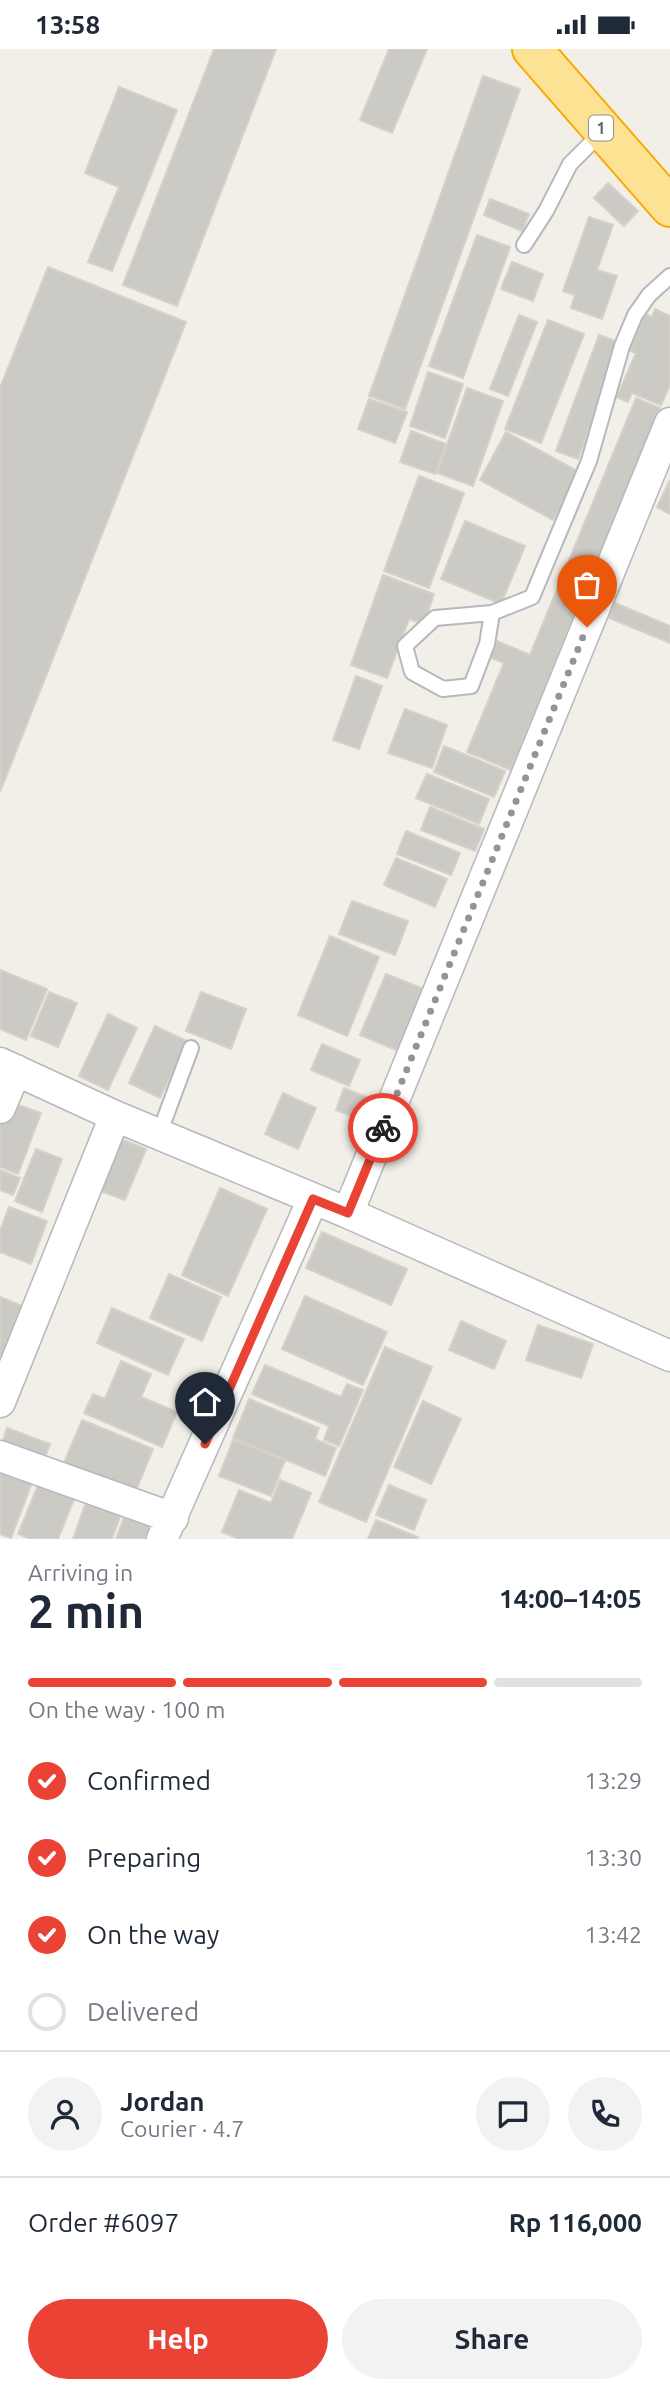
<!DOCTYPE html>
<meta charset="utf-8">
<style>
:root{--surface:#fff;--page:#f2f2f3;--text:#1f2937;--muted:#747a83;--line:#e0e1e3;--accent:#ea4335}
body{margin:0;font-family:Ubuntu,sans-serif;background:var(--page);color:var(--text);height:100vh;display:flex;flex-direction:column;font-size:26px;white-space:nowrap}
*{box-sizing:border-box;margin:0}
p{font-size:23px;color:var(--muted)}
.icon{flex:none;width:38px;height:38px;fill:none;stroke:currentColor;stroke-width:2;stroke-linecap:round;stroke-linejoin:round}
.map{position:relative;height:1490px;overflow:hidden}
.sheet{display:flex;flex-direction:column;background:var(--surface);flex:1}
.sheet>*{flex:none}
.pin{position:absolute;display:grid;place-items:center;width:60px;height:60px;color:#fff;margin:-72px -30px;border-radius:50% 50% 50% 0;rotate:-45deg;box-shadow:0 0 7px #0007}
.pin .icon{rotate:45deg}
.courier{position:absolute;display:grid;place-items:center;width:70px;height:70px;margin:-35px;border:5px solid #ea4335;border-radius:50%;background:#fff;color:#222;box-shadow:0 2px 9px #0007}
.headline em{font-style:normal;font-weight:600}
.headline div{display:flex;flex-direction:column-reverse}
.headline{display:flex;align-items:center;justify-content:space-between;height:119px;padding:0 28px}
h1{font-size:46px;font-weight:600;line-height:52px}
.bar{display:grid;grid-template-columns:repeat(4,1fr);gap:10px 7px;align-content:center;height:84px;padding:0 28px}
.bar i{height:9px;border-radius:5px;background:var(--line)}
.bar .on{background:var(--accent)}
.bar p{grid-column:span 4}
.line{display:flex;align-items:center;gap:18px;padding:0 28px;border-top:2px solid var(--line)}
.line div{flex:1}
.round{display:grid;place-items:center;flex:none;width:74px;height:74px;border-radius:37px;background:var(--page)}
ol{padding:0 28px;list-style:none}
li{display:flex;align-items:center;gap:21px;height:77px}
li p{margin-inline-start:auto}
li .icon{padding:7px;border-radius:50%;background:var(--accent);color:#fff;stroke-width:4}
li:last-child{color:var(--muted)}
li i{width:38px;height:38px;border:4px solid var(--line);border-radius:50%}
.primary-button{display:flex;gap:14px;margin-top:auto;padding:14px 28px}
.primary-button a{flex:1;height:80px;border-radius:42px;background:var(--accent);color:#fff;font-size:28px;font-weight:600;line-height:80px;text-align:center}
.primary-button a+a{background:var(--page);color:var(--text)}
.status{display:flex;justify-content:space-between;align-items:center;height:49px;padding:0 35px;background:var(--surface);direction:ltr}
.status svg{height:19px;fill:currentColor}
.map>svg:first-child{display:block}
.building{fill:#cccac5;stroke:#d6d1c6;stroke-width:2}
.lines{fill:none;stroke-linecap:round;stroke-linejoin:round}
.lane-casing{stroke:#b5b8bc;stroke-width:18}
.street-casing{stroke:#b5b8bc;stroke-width:33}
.highway-casing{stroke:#f9ab00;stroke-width:42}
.lane{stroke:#fff;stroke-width:14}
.street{stroke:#fff;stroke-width:30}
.highway{stroke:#fde293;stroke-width:38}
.done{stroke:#929495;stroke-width:7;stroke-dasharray:0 12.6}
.route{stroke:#ea4335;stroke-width:9}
.labels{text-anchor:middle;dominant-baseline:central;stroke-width:6;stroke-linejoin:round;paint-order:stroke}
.shield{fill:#fff;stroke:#8f9295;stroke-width:2}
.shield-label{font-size:16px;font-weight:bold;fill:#5f6368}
</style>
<div class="status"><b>13:58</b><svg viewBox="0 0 49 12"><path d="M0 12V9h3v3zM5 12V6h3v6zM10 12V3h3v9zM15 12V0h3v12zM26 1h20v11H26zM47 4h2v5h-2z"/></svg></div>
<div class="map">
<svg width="670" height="1490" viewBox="0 0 670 1490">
<rect width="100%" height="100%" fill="#f1efe8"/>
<path class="building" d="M 214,0 L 276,0 L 177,257 L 123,236 Z
M 389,0 L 427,0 L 392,84 L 360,71 Z
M 483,27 L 520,40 L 405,360 L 369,347 Z
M 119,38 L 177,61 L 112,222 L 88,213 L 119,138 L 85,124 Z
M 608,134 L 638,162 L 624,177 L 594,149 Z
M 490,150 L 529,165 L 522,182 L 484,166 Z
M 589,168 L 613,176 L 597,221 L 617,227 L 602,270 L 571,259 L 575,246 L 563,242 Z
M 477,186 L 510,198 L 463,329 L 429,317 Z
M 512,213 L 543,225 L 533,252 L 501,240 Z
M 48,218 L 186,273 L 0,743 L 0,339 Z
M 655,260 L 670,267 L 670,336 L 661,356 L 632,344 L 628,353 L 617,348 L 636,304 L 630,302 L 645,265 L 652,268 Z
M 519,266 L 537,273 L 508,347 L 490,340 Z
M 548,271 L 584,285 L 541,394 L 505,380 Z
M 599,286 L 621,294 L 578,410 L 556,402 Z
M 428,323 L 463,335 L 445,389 L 410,377 Z
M 467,339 L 503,352 L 473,437 L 437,424 Z
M 636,349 L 660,359 L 511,721 L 467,703 L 504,614 L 491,609 L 497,592 L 530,606 Z
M 369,350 L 407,363 L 395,394 L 358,380 Z
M 411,382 L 446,395 L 435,425 L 400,413 Z
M 506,383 L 579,423 L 553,471 L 480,431 Z
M 419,427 L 464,444 L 429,539 L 384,522 Z
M 670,431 L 670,465 L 657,458 Z
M 465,472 L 525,497 L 501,555 L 441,530 Z
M 383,526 L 434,545 L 424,575 L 409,570 L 387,629 L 351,616 Z
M 615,554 L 670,577 L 670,594 L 609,569 Z
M 356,627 L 382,637 L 359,700 L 333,691 Z
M 405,660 L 447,676 L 432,719 L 388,704 Z
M 444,697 L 505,722 L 494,748 L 434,723 Z
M 427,725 L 489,750 L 479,775 L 416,749 Z
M 430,758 L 484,780 L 475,802 L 421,781 Z
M 406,782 L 460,804 L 451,826 L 397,805 Z
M 396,809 L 447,830 L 435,858 L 384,836 Z
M 352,852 L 408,872 L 395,906 L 339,885 Z
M 330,887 L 379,908 L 347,987 L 298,966 Z
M 0,921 L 47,940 L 26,991 L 0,980 Z
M 386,925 L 424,940 L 398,1002 L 360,986 Z
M 49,943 L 77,954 L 58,998 L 31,987 Z
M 201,943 L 246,960 L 231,1000 L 186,982 Z
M 108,965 L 137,979 L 108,1041 L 79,1027 Z
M 155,977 L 187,992 L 160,1049 L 129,1034 Z
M 322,995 L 360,1011 L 349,1037 L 311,1021 Z
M 344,1039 L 379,1053 L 370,1074 L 336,1061 Z
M 283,1044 L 316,1059 L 298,1100 L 265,1085 Z
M 5,1051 L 41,1064 L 18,1125 L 0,1118 L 0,1063 Z
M 116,1088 L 146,1100 L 125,1151 L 95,1140 Z
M 36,1100 L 62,1110 L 42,1163 L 15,1152 Z
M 0,1121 L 20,1129 L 13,1146 L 0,1141 Z
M 220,1139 L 267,1160 L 228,1247 L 182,1226 Z
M 9,1158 L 47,1172 L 31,1215 L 0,1203 L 0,1182 Z
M 322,1183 L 407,1220 L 391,1256 L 306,1219 Z
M 169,1225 L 221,1248 L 202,1292 L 150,1269 Z
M 305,1247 L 387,1283 L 363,1336 L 282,1300 Z
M 0,1248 L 25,1258 L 0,1314 Z
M 112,1259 L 184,1290 L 168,1326 L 97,1294 Z
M 461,1272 L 506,1292 L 494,1320 L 449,1301 Z
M 538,1276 L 593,1295 L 581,1329 L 526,1311 Z
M 385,1298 L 432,1318 L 366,1473 L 319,1453 Z
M 121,1312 L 151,1325 L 141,1348 L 177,1363 L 162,1398 L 84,1364 L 93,1345 L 105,1350 Z
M 265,1316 L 341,1348 L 347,1335 L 363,1341 L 339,1397 L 324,1391 L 329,1377 L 252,1345 Z
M 249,1350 L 319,1379 L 315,1390 L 336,1399 L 325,1427 L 233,1389 Z
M 423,1352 L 461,1370 L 431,1435 L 394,1418 Z
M 82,1371 L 153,1400 L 135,1444 L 64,1414 Z
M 7,1379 L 50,1395 L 42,1416 L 0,1401 Z
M 233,1391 L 285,1411 L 271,1447 L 219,1427 Z
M 0,1415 L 34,1428 L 11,1489 L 0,1485 Z
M 41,1429 L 77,1443 L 58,1490 L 31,1490 L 18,1485 Z
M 280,1431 L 311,1444 L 292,1490 L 239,1490 L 222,1483 L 239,1441 L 271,1454 Z
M 389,1436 L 426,1451 L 414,1481 L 376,1466 Z
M 87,1450 L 122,1462 L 112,1490 L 73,1490 Z
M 126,1463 L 151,1472 L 145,1490 L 116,1490 Z
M 376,1471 L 418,1488 L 417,1490 L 368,1490 Z"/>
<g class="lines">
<defs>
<path id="lane" d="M 524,196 L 546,162 L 570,115 L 603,82
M 492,564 L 487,595 L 471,637 L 443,640 L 412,623 L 405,597 L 435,569 L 492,564 L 532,548 L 589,412 L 622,297 L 635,266 L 649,246 L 670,227
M 159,1085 L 191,999"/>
<path id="street" d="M 0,1014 L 115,1067 L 348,1164 L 670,1307
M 0,1059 L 16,1021
M 348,1164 L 670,374
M 0,1353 L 115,1067
M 0,1407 L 173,1469
M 162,1490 L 313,1150"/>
<path id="highway" d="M 532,0 L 670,158"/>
</defs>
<use href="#lane" class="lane-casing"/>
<use href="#street" class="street-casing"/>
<use href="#highway" class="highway-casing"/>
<use href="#lane" class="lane"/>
<use href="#street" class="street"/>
<use href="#highway" class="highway"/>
</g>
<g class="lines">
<path class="done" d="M 383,1079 L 587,578"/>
<path class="route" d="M 205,1395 L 313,1150 L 348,1164 L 383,1079"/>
</g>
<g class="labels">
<rect class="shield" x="589" y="66.5" width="24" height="25" rx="5"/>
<g class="shield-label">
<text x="601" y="79">1</text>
</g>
</g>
</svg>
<div class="pin" style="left:587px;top:578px;background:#ea580c"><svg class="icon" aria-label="bag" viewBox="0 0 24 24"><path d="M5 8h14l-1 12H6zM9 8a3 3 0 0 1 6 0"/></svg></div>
<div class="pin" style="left:205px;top:1395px;background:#1f2937"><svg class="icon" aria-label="home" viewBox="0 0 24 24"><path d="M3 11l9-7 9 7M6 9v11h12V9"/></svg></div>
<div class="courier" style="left:383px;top:1079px"><svg class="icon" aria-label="bike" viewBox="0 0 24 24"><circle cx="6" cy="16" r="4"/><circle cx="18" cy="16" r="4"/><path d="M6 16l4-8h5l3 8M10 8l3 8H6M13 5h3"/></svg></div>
</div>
<section class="sheet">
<div class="headline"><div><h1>2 min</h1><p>Arriving in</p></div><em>14:00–14:05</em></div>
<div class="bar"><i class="on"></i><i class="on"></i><i class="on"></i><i></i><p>On the way · 100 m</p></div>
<ol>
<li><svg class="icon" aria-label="check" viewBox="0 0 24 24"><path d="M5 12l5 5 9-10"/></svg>Confirmed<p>13:29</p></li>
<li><svg class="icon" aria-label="check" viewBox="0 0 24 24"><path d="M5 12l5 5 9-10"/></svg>Preparing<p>13:30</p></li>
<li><svg class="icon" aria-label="check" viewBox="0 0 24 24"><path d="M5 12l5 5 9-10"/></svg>On the way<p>13:42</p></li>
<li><i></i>Delivered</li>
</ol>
<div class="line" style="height:126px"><a class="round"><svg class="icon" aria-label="person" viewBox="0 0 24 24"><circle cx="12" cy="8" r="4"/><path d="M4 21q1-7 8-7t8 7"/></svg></a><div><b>Jordan</b><p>Courier · 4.7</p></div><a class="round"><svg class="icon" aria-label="chat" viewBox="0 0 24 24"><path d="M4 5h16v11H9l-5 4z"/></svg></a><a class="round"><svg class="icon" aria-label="phone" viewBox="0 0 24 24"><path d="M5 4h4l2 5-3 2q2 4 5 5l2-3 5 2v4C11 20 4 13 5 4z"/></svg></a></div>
<div class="line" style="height:91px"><div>Order #6097</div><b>Rp 116,000</b></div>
<div class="primary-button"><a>Help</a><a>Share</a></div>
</section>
